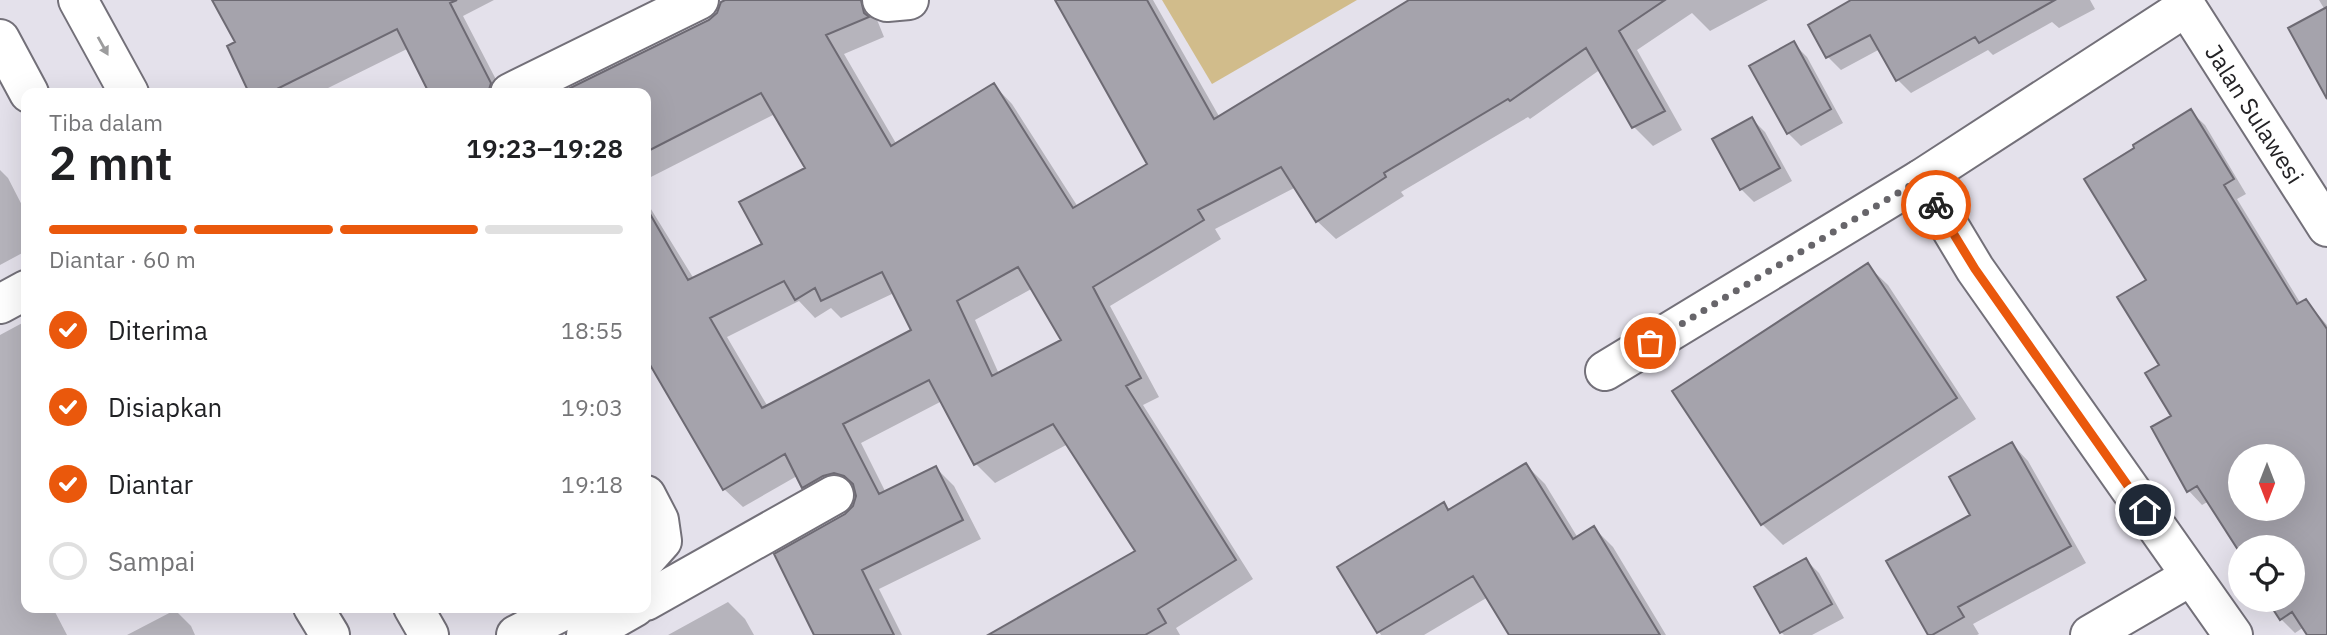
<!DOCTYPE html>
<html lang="id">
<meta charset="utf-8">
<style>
:root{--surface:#fff;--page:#f6f6f6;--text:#202124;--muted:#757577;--line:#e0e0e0;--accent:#ea580c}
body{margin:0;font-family:"IBM Plex Sans",sans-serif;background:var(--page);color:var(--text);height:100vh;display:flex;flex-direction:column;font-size:26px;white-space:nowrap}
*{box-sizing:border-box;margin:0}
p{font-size:23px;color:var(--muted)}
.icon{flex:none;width:38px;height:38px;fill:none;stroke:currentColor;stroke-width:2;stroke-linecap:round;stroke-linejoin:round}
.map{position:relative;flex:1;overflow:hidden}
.panel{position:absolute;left:21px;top:88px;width:630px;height:525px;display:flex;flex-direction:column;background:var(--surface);border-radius:14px;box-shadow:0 7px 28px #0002}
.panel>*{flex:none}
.needle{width:46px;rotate:180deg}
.tools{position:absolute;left:2228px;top:444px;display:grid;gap:14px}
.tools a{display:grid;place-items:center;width:77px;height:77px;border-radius:50%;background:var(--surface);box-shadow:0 7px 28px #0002;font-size:35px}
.pin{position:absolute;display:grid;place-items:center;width:60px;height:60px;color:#fff;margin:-30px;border:4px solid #fff;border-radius:50%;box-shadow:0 2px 7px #0007}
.courier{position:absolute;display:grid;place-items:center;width:70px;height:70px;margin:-35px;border:5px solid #ea580c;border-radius:50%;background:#fff;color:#222;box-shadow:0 2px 9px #0007}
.overview em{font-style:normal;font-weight:600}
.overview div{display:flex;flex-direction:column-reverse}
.overview{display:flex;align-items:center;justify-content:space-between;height:119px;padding:0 28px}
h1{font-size:46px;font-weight:600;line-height:52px}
.bar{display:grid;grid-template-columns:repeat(4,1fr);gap:10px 7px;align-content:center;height:84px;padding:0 28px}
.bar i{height:9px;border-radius:5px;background:var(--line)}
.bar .selected{background:var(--accent)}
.bar p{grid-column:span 4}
ol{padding:0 28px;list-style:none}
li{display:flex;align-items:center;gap:21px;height:77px}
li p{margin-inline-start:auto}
li .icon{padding:7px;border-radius:50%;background:var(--accent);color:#fff;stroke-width:4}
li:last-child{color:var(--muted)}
li i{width:38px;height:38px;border:4px solid var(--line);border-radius:50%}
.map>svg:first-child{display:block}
.green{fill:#d1bc8b}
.shadow{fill:#0003;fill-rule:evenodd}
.building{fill:#a5a3ac;stroke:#6d6a73;stroke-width:2;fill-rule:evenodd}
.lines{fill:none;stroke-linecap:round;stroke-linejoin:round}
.minor-casing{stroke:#737079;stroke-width:42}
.minor{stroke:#fff;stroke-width:38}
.oneway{fill:#9c9c9d}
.done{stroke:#67656a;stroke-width:7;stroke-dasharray:0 12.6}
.route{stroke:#ea580c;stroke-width:9}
.labels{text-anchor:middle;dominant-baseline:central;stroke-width:5;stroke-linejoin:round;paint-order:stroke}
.street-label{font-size:24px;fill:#232225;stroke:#f1eff8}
</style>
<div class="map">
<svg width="2327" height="635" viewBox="0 0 2327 635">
<rect width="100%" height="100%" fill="#e4e1eb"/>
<path class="green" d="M 1162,0 L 1357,0 L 1212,84 Z"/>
<path class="shadow" d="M 214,0 L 494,0 L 463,16 L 503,93 L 431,93 L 409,48 L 318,93 L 251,93 L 237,43 Z
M 728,0 L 869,0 L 884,37 L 844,54 L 897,145 L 994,85 L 1012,104 L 1078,207 L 1149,165 L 1057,0 L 1153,0 L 1220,118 L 1412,0 L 1768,0 L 1710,31 L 1692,13 L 1637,50 L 1682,130 L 1653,146 L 1634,127 L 1601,69 L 1530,119 L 1528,117 L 1401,192 L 1404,196 L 1336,239 L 1317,221 L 1296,187 L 1215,229 L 1221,239 L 1110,306 L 1159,397 L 1143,405 L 1253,579 L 1176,628 L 1180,635 L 1001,635 L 1137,552 L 1068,444 L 995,483 L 976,464 L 942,401 L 861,443 L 886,493 L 936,468 L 954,486 L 981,539 L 879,589 L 902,635 L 816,635 L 846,515 L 855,506 L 857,492 L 842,494 L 822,506 L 803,487 L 797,476 L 743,507 L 724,489 L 646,354 L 646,201 L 694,279 L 765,245 L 807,169 L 775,114 L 647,179 L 646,178 L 646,93 ZM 1033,288 L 1064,340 L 999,374 L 975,320 ZM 894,293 L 914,331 L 768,407 L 727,337 L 799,301 L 815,318 L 831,308 L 841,318 Z
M 1857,0 L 2090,0 L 2095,9 L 2059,28 L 2052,22 L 1993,55 L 1988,50 L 1911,93 L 1898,80 L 1880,49 L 1841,70 L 1828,57 L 1810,26 Z
M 2319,0 L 2327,0 L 2327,95 L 2325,10 Z
M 1794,44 L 1807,57 L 1843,123 L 1801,146 L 1788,133 Z
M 2191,112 L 2205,125 L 2246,194 L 2237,199 L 2301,304 L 2306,301 L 2327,325 L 2327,635 L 2309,635 L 2304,627 L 2295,633 L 2281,619 L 2292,600 L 2292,548 L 2240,549 L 2209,501 L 2202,505 L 2189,491 L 2161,365 L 2148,280 ZM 2240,457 L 2292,457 L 2292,509 L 2240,509 Z
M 1752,119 L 1765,132 L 1792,181 L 1754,202 L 1741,189 Z
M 0,170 L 8,178 L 26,213 L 26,251 L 0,265 Z
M 1867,265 L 1888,285 L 1976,419 L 1783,545 L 1762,524 Z
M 26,321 L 26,607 L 63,607 L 55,612 L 67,635 L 0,635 L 0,335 Z
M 2012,444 L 2028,461 L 2086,563 L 1973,624 L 1979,634 L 1977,635 L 1930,635 L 1973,515 Z
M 1526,465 L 1545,484 L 1578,538 L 1594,528 L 1613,547 L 1666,635 L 1511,635 L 1488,597 L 1424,635 L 1381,635 L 1339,567 L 1444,505 L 1450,511 Z
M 1806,560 L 1819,573 L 1844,618 L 1812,635 L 1784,635 L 1781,632 Z
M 728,602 L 745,619 L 754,635 L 668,635 Z
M 175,610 L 191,626 L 195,635 L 127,635 Z"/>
<path class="building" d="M 212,0 L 457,0 L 450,3 L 491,83 L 488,93 L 429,93 L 397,29 L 269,93 L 249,93 L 227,46 L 235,42 Z
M 725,0 L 861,0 L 864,13 L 869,17 L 826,35 L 891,146 L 994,83 L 1073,208 L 1147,164 L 1055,0 L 1147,0 L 1214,119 L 1409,0 L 1665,0 L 1619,31 L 1665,111 L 1632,128 L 1586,48 L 1510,101 L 1508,99 L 1384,173 L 1386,177 L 1316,222 L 1281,167 L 1198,210 L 1204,220 L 1093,287 L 1141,378 L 1126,386 L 1236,560 L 1158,609 L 1166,623 L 1145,635 L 988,635 L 1135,551 L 1053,424 L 974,465 L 929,380 L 843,424 L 879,494 L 936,466 L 963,520 L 862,570 L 894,635 L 814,635 L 774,554 L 845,514 L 853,506 L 856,496 L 853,484 L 844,476 L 834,473 L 823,476 L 802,488 L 785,454 L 723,490 L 646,358 L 646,207 L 688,280 L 762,244 L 739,202 L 805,168 L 761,93 L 646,152 L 646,93 L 560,93 L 709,20 L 717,13 L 721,2 ZM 1018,267 L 1061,340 L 992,376 L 957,301 ZM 882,272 L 911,330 L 762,408 L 710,318 L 784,281 L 795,300 L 815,288 L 821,301 Z
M 1851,0 L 2055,0 L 1979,43 L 1975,37 L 1896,81 L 1870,35 L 1826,58 L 1808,25 Z
M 2327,7 L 2327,99 L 2288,28 Z
M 1794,41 L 1831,109 L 1787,134 L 1749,66 Z
M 2191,109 L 2234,179 L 2224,185 L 2297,304 L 2306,299 L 2327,329 L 2327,635 L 2307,635 L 2292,612 L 2280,620 L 2267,600 L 2292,600 L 2292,548 L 2240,548 L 2240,553 L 2197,486 L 2187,492 L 2151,427 L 2171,416 L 2145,373 L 2159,365 L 2117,297 L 2146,280 L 2084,179 L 2134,148 L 2133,145 ZM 2240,457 L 2292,457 L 2292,509 L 2240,509 Z
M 1752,117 L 1780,168 L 1740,190 L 1712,139 Z
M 1868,263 L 1957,398 L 1761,525 L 1672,391 Z
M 2012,442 L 2071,546 L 1958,607 L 1964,617 L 1932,635 L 1928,635 L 1886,561 L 1970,515 L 1949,477 Z
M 1526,463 L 1573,539 L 1594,526 L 1660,635 L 1509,635 L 1473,576 L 1377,633 L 1337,567 L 1444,502 L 1448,510 Z
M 1806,558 L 1832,604 L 1780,633 L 1754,587 Z"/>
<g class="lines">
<defs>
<g id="minor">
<path d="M 78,0 L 129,93"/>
<path d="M 882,0 L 887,2 L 909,0"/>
<path id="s1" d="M 2182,0 L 2327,227"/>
<path d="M 0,39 L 29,93"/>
<path d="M 510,93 L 699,0"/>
<path d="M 1921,179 L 1975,269 L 2233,635"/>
<path d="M 0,304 L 26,290"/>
<path d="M 1605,371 L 1921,179 L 2186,7"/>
<path d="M 646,495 L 659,520 L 662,541 L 646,559"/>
<path d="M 646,601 L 834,495"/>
<path d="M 313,607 L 330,635"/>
<path d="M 413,607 L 429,635"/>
<path d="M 516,635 L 571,607"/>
<path d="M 586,635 L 635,607"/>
<path d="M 2090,635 L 2191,576"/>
</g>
</defs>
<use href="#minor" class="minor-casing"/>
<use href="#minor" class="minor"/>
</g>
<defs><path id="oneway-solid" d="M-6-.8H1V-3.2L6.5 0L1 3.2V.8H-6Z" transform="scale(1.75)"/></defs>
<use class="oneway" href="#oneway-solid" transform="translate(103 46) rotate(61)"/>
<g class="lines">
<path class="done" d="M 1650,343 L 1921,179 L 1936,205"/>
<path class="route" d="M 1936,205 L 1975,269 L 2145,510"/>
</g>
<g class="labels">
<g class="street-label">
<text stroke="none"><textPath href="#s1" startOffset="135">Jalan Sulawesi</textPath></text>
</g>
</g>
</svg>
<div class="tools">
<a><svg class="needle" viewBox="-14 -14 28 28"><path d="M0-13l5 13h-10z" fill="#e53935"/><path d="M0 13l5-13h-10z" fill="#757577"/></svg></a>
<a><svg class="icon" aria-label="locate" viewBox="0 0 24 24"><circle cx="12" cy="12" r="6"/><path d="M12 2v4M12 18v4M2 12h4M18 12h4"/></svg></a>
</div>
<div class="pin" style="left:1650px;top:343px;background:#ea580c"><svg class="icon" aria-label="bag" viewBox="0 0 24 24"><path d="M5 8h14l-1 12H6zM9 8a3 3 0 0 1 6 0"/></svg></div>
<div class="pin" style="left:2145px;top:510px;background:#1f2937"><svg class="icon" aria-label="home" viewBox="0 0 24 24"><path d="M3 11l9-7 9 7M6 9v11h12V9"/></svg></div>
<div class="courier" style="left:1936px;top:205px"><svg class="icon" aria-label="bike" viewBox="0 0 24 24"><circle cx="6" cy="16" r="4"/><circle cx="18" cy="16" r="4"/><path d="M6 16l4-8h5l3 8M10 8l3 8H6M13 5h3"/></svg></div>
<section class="panel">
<div class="overview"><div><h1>2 mnt</h1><p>Tiba dalam</p></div><em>19:23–19:28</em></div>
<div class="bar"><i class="selected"></i><i class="selected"></i><i class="selected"></i><i></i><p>Diantar · 60 m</p></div>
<ol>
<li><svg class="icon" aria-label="check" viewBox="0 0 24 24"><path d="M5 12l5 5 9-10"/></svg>Diterima<p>18:55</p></li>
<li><svg class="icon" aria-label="check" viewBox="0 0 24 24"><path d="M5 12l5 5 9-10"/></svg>Disiapkan<p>19:03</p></li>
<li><svg class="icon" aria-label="check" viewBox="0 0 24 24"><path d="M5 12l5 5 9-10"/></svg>Diantar<p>19:18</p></li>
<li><i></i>Sampai</li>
</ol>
</section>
</div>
